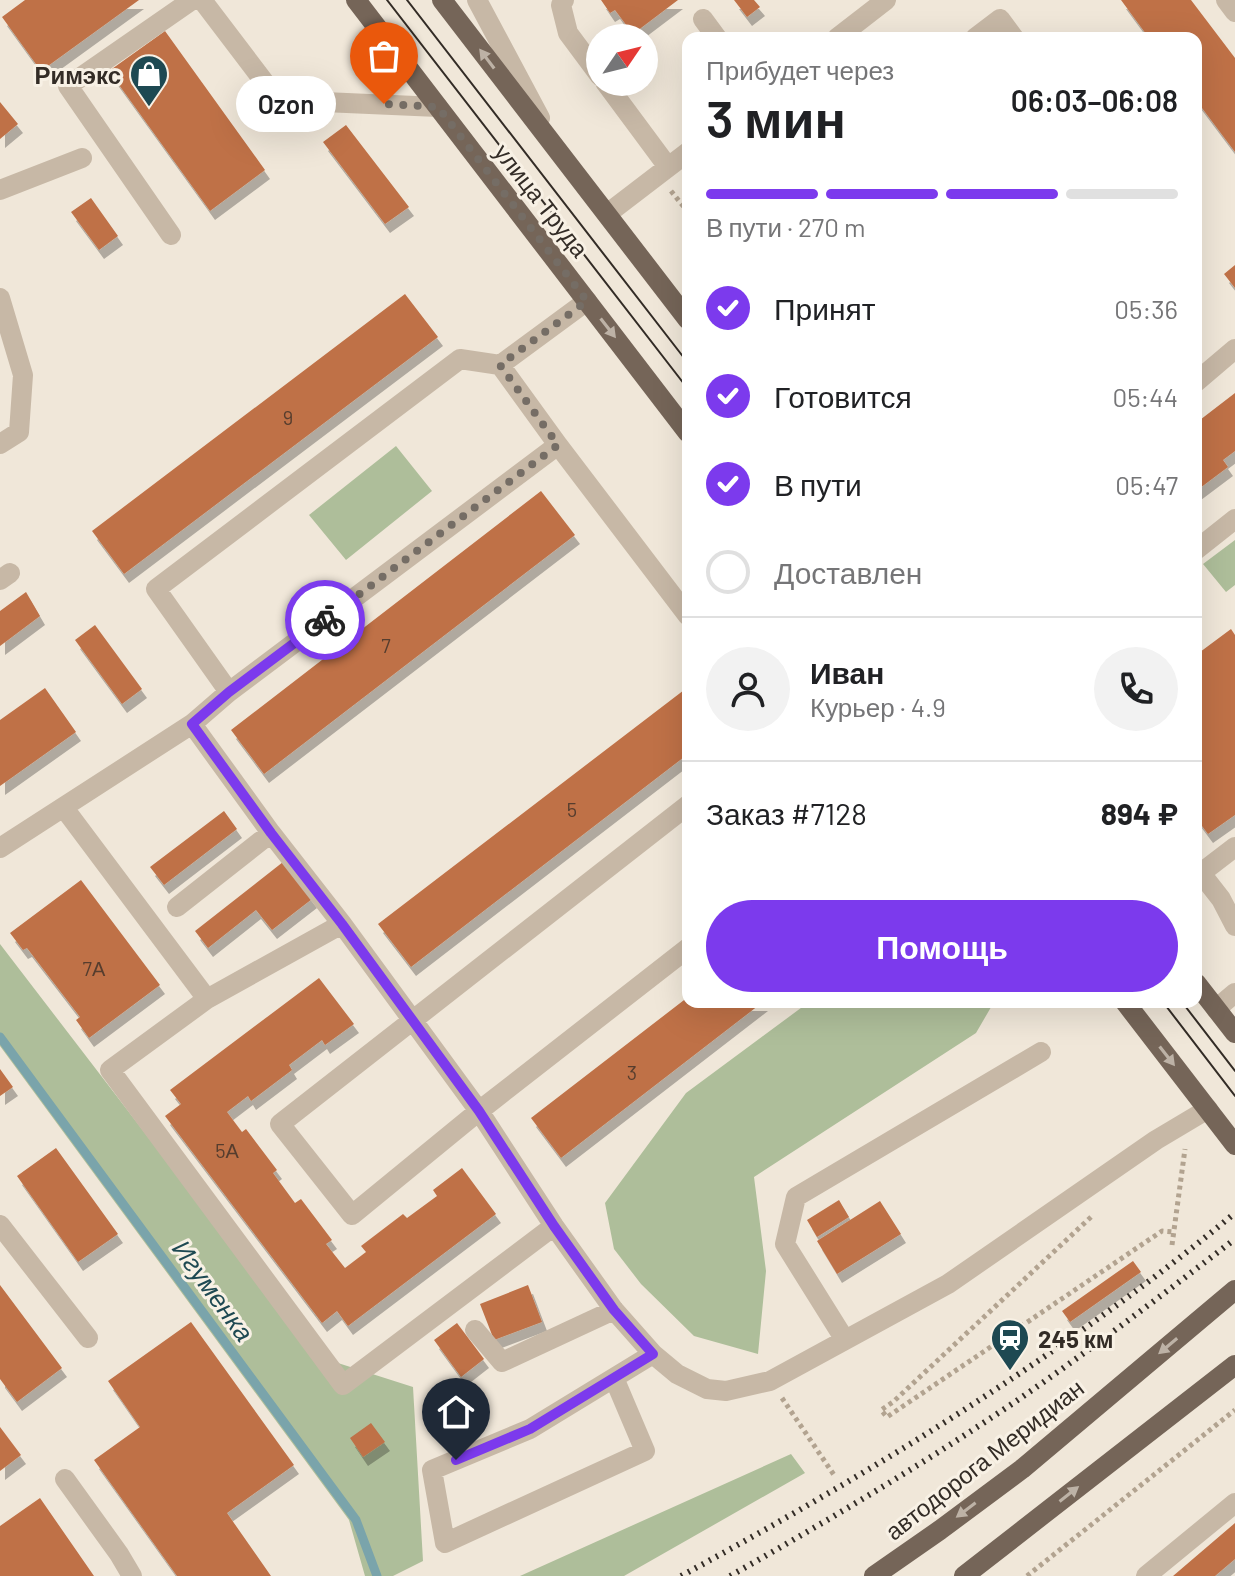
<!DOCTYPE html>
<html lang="ru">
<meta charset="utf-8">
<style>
:root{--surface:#fff;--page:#f2f2f2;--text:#202124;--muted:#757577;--line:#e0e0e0;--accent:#7c3aed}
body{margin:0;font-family:Barlow,sans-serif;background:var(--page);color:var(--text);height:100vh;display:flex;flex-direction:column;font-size:30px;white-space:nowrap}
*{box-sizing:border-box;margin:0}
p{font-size:26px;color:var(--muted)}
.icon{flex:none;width:44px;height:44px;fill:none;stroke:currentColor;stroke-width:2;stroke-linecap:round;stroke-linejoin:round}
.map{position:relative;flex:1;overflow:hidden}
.details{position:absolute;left:682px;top:32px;width:520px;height:976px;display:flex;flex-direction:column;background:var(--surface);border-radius:16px;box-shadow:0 8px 32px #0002}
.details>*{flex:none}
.needle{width:52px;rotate:55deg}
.tools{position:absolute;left:586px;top:24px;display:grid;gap:16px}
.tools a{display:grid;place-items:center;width:72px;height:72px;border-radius:50%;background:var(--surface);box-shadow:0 8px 32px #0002;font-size:40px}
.pin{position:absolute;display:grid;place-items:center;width:68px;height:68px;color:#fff;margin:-82px -34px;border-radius:50% 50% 50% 0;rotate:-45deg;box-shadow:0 0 8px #0007}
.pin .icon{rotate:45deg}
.courier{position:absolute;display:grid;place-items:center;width:80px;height:80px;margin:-40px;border:6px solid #7c3aed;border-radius:50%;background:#fff;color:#222;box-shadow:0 2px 10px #0007}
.bubble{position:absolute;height:56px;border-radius:28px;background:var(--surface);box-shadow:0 8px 32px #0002;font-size:26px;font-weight:600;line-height:56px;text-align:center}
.summary em{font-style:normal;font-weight:600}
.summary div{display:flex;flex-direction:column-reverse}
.summary{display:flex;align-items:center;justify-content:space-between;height:136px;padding:0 24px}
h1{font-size:52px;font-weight:600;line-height:60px}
.bar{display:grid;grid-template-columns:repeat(4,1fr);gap:12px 8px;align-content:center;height:96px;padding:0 24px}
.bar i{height:10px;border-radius:6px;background:var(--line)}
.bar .on{background:var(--accent)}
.bar p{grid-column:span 4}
.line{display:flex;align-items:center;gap:20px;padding:0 24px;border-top:2px solid var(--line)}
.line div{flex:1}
.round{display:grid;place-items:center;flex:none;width:84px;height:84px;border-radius:42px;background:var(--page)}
ol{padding:0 24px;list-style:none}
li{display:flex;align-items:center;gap:24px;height:88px}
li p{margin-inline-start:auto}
li .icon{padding:8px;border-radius:50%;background:var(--accent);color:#fff;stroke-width:4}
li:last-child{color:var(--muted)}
li i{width:44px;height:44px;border:4px solid var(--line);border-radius:50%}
.primary-button{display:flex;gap:16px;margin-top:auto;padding:16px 24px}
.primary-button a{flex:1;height:92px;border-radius:48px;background:var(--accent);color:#fff;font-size:32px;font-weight:600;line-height:92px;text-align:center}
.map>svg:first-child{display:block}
.green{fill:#aebe9a}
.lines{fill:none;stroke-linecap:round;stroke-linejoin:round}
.stream{stroke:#7aa4ab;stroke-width:9}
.building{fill:#bf7147;filter:url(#shadow)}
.path{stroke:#b2a390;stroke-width:5;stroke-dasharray:4 4;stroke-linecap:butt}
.minor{stroke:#c7b8a6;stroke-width:20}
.major{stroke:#756558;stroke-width:20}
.tram{stroke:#332c26;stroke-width:2}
.rail{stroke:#332c26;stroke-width:6;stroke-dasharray:2 6;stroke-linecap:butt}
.oneway{fill:#bdb2a6}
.done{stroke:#756d65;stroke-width:8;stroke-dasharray:0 14.4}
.route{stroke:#7c3aed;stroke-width:10}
.labels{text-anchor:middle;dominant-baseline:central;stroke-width:6;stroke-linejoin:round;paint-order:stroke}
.number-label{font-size:20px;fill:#563d2e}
.poi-label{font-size:24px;font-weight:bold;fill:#332c26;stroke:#f8f1e5;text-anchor:end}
.street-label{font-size:24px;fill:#332c26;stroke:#f8f1e5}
.water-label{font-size:26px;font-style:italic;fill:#1e4952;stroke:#f8f1e5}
</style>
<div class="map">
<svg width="1235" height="1576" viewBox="0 0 1235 1576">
<defs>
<filter id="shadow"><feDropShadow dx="5" dy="9" stdDeviation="0" flood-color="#0004"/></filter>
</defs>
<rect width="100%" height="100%" fill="#f0e7d9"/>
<path class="green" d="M 396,446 L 432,491 L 346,560 L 309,515 Z
M 1235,540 L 1235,585 L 1226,592 L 1203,564 Z
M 0,944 L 316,1356 L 413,1387 L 423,1561 L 393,1576 L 365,1576 L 349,1520 L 0,1046 Z
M 809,1002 L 994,1002 L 976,1033 L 754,1177 L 766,1271 L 758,1354 L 694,1336 L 641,1284 L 614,1249 L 605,1203 L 686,1093 Z
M 791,1454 L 805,1473 L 624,1576 L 520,1576 Z"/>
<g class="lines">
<path class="stream" d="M 0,1037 L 356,1520 L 377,1576"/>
</g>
<path class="building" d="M 25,0 L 139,0 L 41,71 L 2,17 Z
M 601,0 L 678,0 L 633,34 L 615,10 L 610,13 Z
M 734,0 L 754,0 L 760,7 L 747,17 Z
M 1121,0 L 1191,0 L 1235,58 L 1235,152 L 1196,100 L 1196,38 L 1149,38 Z
M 165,31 L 265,170 L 210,211 L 109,71 Z
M 0,102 L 18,124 L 0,139 Z
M 346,125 L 409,207 L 385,224 L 323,142 Z
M 91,198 L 118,236 L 99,250 L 71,212 Z
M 1235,265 L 1235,288 L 1224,274 Z
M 405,294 L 438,337 L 124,574 L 92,531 Z
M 1235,393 L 1235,451 L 1223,460 L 1228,467 L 1196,491 L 1196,423 Z
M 541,491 L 575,535 L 264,774 L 231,730 Z
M 26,592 L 40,616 L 0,646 L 0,611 Z
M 95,625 L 142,689 L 122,704 L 75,640 Z
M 1231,629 L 1235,635 L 1235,815 L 1208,834 L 1196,818 L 1196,655 Z
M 688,687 L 688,754 L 411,967 L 378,924 Z
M 45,688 L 76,732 L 0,786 L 0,720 Z
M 224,811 L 237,829 L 164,885 L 150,867 Z
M 283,862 L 312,899 L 272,930 L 256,910 L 208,948 L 195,931 Z
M 81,880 L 160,985 L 89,1038 L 76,1020 L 80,1017 L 27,948 L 23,950 L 10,933 Z
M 319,978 L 354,1024 L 325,1045 L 322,1040 L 289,1065 L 292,1070 L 251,1101 L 248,1096 L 227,1112 L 242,1132 L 246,1129 L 277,1170 L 273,1173 L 295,1203 L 301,1199 L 332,1240 L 326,1244 L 345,1268 L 366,1252 L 361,1246 L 403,1214 L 407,1218 L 437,1196 L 433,1190 L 462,1168 L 496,1214 L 348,1326 L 337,1311 L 322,1323 L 165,1116 L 181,1104 L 170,1090 Z
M 688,997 L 688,1002 L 763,1002 L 561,1158 L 531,1118 Z
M 0,1069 L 13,1087 L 0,1096 Z
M 56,1148 L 118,1234 L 78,1262 L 17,1176 Z
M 839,1200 L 849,1217 L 817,1237 L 807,1220 Z
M 880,1201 L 901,1234 L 837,1274 L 817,1241 Z
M 1133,1261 L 1141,1272 L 1070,1322 L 1062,1311 Z
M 0,1285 L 62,1368 L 17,1402 L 0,1379 Z
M 528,1285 L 542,1322 L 494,1340 L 480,1304 Z
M 191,1322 L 294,1465 L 227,1513 L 271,1576 L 177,1576 L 94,1460 L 140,1427 L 108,1381 Z
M 457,1323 L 484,1359 L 461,1377 L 434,1340 Z
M 371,1423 L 385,1442 L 363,1457 L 350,1438 Z
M 0,1427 L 21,1455 L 0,1471 Z
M 40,1498 L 94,1576 L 0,1576 L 0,1526 Z
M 1235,1523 L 1235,1559 L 1215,1576 L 1173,1576 Z"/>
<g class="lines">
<path class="path" d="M 671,191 L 688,212
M 1091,1217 L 893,1402 L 881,1410 L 887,1417 L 1162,1231 L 1173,1232
M 1172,1245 L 1185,1149
M 782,1398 L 834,1475
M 1027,1576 L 1235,1410"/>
<path class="minor" d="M 202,0 L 278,100 L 438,107
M 477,0 L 540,118
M 564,0 L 561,5 L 568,33 L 600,76
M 1226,0 L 1235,12
M 703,19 L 717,38
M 837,38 L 886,0
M 975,38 L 1000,19 L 1014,38
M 605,82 L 668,167
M 0,190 L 82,158
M 607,214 L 688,152
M 171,235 L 68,86 L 192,0
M 0,298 L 23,375 L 19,432 L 0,444
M 500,365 L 558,445 L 688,616
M 1196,382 L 1235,349
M 1196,550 L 1235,519
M 0,580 L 10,573
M 229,692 L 156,589 L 460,359 L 500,365 L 587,301
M 192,724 L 271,833 L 342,924 L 479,1111 L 554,1226 L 614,1310 L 653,1354 L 677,1374 L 707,1389 L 726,1391 L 770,1381 L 948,1284 L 1156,1140 L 1208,1109
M 688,805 L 280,1124 L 352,1215 L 479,1111 L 688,948
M 64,808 L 207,999
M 0,848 L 192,724 L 229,692 L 558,445
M 1196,867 L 1221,899 L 1235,926
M 1201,873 L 1235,847
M 177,907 L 271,833
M 342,924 L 207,999 L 110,1070 L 343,1385 L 554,1226
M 1216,1009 L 1235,993
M 0,1225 L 88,1338
M 475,1330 L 502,1362 L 614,1310
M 845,1340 L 785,1244 L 796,1197 L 1041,1052
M 614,1378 L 645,1451 L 445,1543 L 432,1470 L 530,1429 L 653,1354
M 65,1479 L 119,1554 L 132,1576
M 1146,1576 L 1235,1503"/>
<path class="major" d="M 356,0 L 688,433
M 442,0 L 688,320
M 1196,983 L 1235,1033
M 1125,1002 L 1235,1145
M 874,1576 L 940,1530 L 1022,1469 L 1235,1290
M 964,1576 L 1235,1365"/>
<path class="tram" d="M 387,0 L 688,389
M 407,0 L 688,363
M 1163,1002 L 1235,1096
M 1182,1002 L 1235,1071"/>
<path class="rail" d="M 681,1576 C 875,1471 1065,1354 1235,1213
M 730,1576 C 831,1519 930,1460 1025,1395 C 1097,1345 1166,1292 1235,1239"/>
</g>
<defs><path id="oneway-solid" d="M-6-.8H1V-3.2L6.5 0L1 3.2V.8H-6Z" transform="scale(2)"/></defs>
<g class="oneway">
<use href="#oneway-solid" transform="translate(487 59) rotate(-127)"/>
<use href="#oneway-solid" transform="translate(608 328) rotate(52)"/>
<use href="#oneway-solid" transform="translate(1167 1056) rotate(52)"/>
<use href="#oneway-solid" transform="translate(1168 1346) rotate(140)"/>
<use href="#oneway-solid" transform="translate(1069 1494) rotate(-38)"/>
<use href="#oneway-solid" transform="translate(966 1510) rotate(143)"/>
</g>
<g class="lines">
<path class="done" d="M 325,620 L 558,445 L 500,365 L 587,301 L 438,107 L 384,104"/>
<path class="route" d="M 325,620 L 229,692 L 192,724 L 271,833 L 342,924 L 479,1111 L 554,1226 L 614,1310 L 653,1354 L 530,1429 L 456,1460"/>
</g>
<defs>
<symbol id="shop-pin" viewBox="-11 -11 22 30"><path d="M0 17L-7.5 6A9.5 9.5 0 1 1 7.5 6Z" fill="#1e4952" stroke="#f8f1e5"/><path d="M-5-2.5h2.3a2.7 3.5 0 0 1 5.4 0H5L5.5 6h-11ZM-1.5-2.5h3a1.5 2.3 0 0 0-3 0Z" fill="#fff"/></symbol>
<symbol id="station-pin" viewBox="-11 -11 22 30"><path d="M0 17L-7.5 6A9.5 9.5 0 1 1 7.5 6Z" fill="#1e4952" stroke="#f8f1e5"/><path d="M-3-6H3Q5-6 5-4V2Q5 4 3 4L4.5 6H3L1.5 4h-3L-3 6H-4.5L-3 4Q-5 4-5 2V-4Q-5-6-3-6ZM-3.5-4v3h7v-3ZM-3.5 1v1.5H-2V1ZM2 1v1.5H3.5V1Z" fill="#fff"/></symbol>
</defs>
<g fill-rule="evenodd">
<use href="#shop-pin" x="127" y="52" width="44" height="60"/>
<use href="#station-pin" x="988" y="1316" width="44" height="60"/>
</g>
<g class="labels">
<g class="number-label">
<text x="288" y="417">9</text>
<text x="386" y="645">7</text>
<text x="572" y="809">5</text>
<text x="94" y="968">7А</text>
<text x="632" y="1072">3</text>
<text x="227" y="1150">5А</text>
</g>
<g class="poi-label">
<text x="121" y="74">Римэкс</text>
<text x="1038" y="1338" text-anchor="start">245 км</text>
</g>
<g class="street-label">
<text transform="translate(542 200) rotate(52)">улица Труда</text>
<text transform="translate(984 1459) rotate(-38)">автодорога Меридиан</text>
</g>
<g class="water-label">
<text transform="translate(214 1290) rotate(54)">Игуменка</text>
</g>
</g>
</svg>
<div class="tools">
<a><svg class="needle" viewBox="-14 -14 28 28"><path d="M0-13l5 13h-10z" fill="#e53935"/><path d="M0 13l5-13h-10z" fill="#757577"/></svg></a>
</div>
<div class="pin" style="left:384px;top:104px;background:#ea580c"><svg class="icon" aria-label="bag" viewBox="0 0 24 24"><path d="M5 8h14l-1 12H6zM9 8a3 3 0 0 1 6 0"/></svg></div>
<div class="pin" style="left:456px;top:1460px;background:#1f2937"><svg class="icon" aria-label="home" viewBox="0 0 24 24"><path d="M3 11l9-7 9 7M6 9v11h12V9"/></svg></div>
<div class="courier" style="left:325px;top:620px"><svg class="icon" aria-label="bike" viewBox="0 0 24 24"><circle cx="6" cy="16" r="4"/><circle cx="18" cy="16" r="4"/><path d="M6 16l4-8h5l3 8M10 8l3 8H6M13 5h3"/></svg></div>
<div class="bubble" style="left:236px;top:76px;width:100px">Ozon</div>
<section class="details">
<div class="summary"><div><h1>3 мин</h1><p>Прибудет через</p></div><em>06:03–06:08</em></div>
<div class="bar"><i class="on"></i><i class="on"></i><i class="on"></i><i></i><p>В пути · 270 m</p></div>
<ol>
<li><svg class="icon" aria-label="check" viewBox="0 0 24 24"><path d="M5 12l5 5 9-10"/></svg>Принят<p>05:36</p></li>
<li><svg class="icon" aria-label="check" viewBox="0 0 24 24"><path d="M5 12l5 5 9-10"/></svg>Готовится<p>05:44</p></li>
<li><svg class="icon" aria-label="check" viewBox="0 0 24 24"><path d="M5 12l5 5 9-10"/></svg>В пути<p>05:47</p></li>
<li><i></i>Доставлен</li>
</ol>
<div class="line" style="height:144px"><a class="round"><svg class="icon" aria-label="person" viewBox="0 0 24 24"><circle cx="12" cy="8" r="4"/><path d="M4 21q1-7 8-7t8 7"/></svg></a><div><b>Иван</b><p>Курьер · 4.9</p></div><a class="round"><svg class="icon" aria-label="phone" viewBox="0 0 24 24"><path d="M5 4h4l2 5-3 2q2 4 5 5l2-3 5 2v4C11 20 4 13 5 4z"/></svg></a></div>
<div class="line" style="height:104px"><div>Заказ #7128</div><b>894 ₽</b></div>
<div class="primary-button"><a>Помощь</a></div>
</section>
</div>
